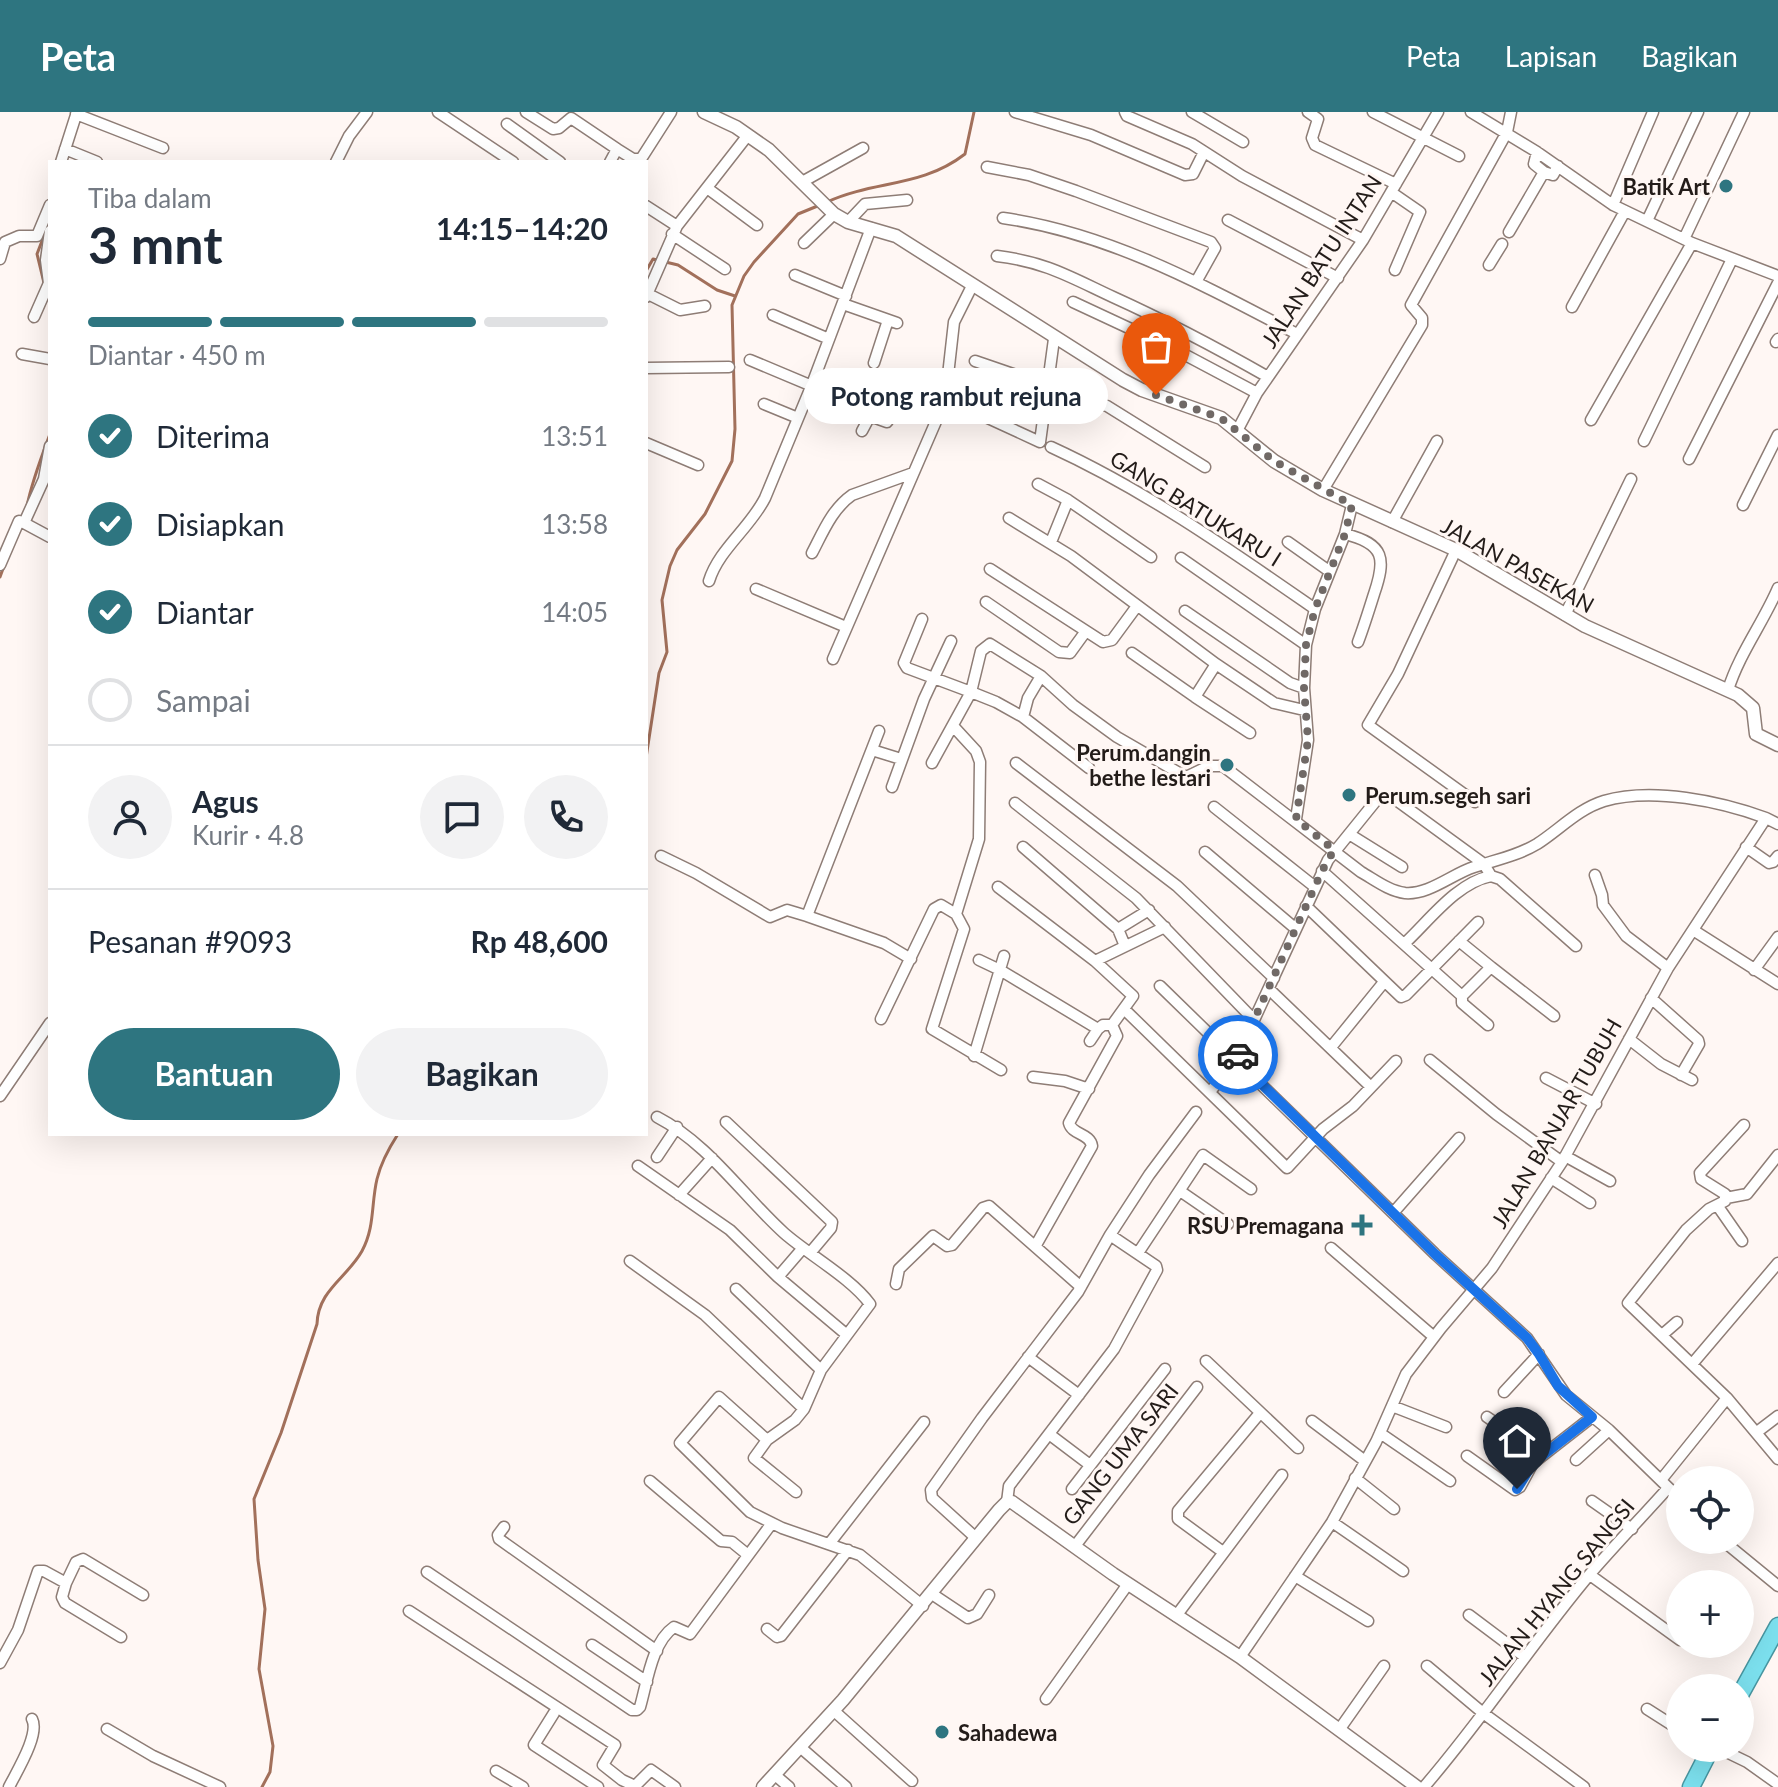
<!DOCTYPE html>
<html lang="id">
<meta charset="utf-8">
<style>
:root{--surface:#fff;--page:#f2f2f3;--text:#1f2937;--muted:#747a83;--line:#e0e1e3;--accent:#2e7580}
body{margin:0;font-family:Lato,sans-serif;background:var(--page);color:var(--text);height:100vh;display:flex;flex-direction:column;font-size:30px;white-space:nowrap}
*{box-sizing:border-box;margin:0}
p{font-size:26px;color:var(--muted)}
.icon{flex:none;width:44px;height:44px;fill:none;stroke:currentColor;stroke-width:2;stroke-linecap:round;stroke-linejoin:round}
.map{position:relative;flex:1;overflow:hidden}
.drawer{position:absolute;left:48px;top:48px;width:600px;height:976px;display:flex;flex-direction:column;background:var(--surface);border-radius:0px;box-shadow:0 8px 32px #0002}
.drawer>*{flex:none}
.tools{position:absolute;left:1666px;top:1354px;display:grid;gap:16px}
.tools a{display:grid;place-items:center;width:88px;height:88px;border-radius:50%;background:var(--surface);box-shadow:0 8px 32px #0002;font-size:40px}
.pin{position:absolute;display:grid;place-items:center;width:68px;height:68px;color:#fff;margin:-82px -34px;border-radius:50% 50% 50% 0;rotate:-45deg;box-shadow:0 0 8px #0007}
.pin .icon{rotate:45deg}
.courier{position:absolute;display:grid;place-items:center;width:80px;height:80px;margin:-40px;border:6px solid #1a73e8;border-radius:50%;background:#fff;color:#222;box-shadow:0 2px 10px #0007}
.bubble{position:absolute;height:56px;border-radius:28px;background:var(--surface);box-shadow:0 8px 32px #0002;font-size:26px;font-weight:700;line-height:56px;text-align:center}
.head em{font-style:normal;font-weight:700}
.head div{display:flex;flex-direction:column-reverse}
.head{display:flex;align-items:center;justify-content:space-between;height:136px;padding:0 40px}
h1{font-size:52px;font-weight:700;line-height:60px}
.bar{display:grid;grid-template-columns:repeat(4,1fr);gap:12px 8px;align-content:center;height:96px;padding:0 40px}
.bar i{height:10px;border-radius:6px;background:var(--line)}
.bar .active{background:var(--accent)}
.bar p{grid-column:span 4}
.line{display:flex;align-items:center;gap:20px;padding:0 40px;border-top:2px solid var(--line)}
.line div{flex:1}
.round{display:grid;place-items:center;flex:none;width:84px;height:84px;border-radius:42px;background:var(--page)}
ol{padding:0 40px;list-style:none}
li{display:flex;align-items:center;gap:24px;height:88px}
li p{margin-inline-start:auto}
li .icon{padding:8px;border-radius:50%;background:var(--accent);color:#fff;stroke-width:4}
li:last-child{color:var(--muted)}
li i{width:44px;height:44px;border:4px solid var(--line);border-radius:50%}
.button{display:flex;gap:16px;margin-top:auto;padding:16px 40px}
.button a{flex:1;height:92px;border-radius:48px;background:var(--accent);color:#fff;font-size:32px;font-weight:700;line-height:92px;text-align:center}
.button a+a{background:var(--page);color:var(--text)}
header{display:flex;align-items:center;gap:48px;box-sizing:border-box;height:112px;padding:0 40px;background:var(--accent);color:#fff}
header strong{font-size:38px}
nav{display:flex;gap:44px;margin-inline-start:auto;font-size:28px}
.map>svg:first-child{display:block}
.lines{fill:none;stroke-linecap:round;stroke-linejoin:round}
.stream{stroke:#a2705b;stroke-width:3}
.minor-casing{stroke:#8e7d76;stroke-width:13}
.tertiary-casing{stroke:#8e7d76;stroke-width:15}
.trunk-casing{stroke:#4896a1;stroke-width:19}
.minor{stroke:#fff;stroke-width:10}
.tertiary{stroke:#fff;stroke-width:12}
.trunk{stroke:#7ce0ee;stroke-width:16}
.done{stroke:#706966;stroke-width:8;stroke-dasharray:0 14.4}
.route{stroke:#1a73e8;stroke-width:10}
.poi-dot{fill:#2e7580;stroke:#fff7f4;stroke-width:3}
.labels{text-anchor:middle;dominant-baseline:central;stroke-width:6;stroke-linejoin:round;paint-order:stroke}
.poi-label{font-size:22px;font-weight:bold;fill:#231c19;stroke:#fff7f4;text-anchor:end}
.street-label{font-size:22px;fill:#231c19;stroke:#fff7f4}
</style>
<header>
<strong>Peta</strong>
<nav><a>Peta</a><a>Lapisan</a><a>Bagikan</a></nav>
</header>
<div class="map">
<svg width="1778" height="1675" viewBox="0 0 1778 1675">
<rect width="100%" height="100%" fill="#fff7f4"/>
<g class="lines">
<path class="stream" d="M 827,90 C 875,68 921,76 965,42 L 974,0
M 646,159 L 653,147 L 678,153 L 717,178 L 735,184
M 44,171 L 37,142 L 50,108
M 27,394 C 32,369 41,346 50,322
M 0,465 L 4,454
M 646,646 L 659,561 L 667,540 L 662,488 L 670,454 L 677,438 L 705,402 L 732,349 L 735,317 L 732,193 L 744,164 L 754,150 L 798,102 L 820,93
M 262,1675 L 270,1660 L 273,1634 L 259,1557 L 265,1497 L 258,1448 L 254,1387 L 281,1321 L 317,1212 C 318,1178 347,1166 362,1139 C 375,1115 371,1092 377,1067 C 381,1050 389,1036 398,1022"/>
<defs>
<path id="minor" d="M 438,0 L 513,50
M 526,0 L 553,17 L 559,16 L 571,6 L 617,37
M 1015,0 L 1091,23 L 1185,63 L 1193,62 L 1204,40
M 1125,0 L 1127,4 L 1192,32 L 1242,64 L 1363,128
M 1192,0 L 1243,30
M 1308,0 L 1318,7 L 1312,26 L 1315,33 L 1396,72
M 1373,0 L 1459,44
M 1471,0 L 1537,40 L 1613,93 L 1692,131 L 1778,164
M 76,2 L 163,36
M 507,12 L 560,50
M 65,37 L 97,50
M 1537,40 L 1534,52 L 1544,60 L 1553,63 L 1558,54
M 61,50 L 77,0
M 336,50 L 349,24 L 367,0
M 610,50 L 617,37 L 633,47 L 641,47 L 671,0
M 987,55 L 1029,63 L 1076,79 L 1211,130 L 1215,136 L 1196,170
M 802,70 L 863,36
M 707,76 L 757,113
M 1391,80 L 1420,100 L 1395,158
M 1613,93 L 1653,0
M 646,94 L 677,114
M 1003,106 C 1109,121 1203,173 1297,222
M 1228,108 L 1338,166
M 1647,109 L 1698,0
M 848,110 L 865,92 L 907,88
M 1509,120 L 1544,60
M 672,122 L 725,157
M 1684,127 L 1744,0
M 804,131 L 834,102
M 997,144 C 1046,150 1070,165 1113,185 C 1166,209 1217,236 1268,265
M 0,147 L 5,130 L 19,124 L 37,124 L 50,93
M 1489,153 L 1502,132
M 795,163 L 846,184
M 648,182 L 680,198 L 705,194
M 646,185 L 677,114 L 748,23
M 1073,190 L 1176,238 L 1257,281
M 843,192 L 897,211
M 1572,195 L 1625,99
M 773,203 L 829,227
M 34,205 L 49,171 L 46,148 L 50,119
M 1776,230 L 1778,227
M 22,242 L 50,247
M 750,248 L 862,295 L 870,304
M 975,249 L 1048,274
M 874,251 L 888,208
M 646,256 L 729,255
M 1047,282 L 1107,294 L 1205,355
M 764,292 L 798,306
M 964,295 L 1040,330 L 1054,227
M 1591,308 L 1692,131
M 862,319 L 870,304 L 887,310 L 898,294 L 937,307
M 1237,319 L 1257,281 L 1363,128 L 1438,0
M 1644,329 L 1732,147
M 646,331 L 698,353
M 1051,335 C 1145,378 1230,438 1315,497
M 1689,347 L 1778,171
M 1038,372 L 1068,388
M 1323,378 L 1422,213 L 1422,206 L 1411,193 L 1507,20 L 1511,0
M 1743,393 L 1778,323
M 1009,406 L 1071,444 L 1216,552 L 1274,591 L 1304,598
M 1392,410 L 1437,329
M 24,411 L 50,425
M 1345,422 C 1385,432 1386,447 1374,482 C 1369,498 1364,514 1358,530
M 1051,430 L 1068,388 L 1151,445
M 1288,430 L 1329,459
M 1456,438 L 1398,562 L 1368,613 L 1475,690
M 812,441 C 823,420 832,397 852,383 L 913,361
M 1181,446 L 1306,533
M 0,453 L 19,409 L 24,411 L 44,367 L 50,334
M 990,457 L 1103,530 L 1112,528 L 1137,494
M 709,469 C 719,437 750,416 765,386 L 811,275 L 871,116
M 756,477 L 846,515
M 986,490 L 1059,540 L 1070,541 L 1086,519
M 1185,499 L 1290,571 L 1304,576
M 1565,503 L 1631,367
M 922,507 L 904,551 L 907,556 L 971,580 L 981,539 L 990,532 L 1041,564
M 1132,541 L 1195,585
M 833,547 L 937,307 L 946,281 L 954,210 L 972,174
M 1216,552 L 1195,585 L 1250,621
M 1728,578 C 1739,542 1763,511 1778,476
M 1023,605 L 1089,656
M 953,614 L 976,639 L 980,650 L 979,727 L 956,802
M 879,619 L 807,804 L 884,831 L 911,847
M 872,638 L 901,647
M 932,651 L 971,580 L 996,590 L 1023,605 L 1028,586 L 1041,564 L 1073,593 L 1117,625 L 1186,665 L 1209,654 L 1223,654 L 1361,760 C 1375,768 1389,779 1405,781 C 1429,783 1452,762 1474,755 C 1495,748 1517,744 1537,732 C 1559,718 1578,697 1604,689 C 1652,675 1720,689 1766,706
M 1016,651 L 1177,774 L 1274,866
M 892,675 L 924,587 L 951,529
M 1015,691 L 1136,786 L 1254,908
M 1214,695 L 1315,775
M 1296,707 L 1308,628 L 1304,576 L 1306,533 L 1315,497 L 1345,422 L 1352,393
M 1349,722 L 1402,755
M 1023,735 L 1118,817 L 1125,834
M 1746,735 L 1769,751 L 1773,750 L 1778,744
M 1205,740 L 1296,817
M 661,744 L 696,761 L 770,805 L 787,798 L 807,804
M 1322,759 L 1462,884 L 1491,855 L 1554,904
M 1595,763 L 1602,783 L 1603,793 L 1626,824 L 1668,856
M 998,775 L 1095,849 L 1133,884 L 1112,913 L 1117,924 L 1069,1011 C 1072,1023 1090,1021 1092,1034 L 1036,1133
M 1306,794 L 1401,885 L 1406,883 L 1478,810
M 1118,817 L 1149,798
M 1693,818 L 1778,872
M 1459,829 L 1491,855
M 1404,832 C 1429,809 1456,771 1491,764
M 979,848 L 1000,858 L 1098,917 L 1103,913 L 1112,913
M 1095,849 L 1165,815
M 1754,858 L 1778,825
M 1160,874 L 1435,1142 L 1527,1226 L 1566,1283 L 1609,1318 L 1680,1387
M 1269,877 L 1371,975
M 1462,884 L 1462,891 L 1488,913
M 1651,886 L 1698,928 L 1699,932 L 1681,963
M 1124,897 L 1287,1056 L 1323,1017 L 1353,994 L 1396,949
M 881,907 L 934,797 L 941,793 L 956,802 L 964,817 L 932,917 L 1001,958
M 1629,927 L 1661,952 L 1692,968
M 1090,929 L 1098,917
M 1332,934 L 1384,870
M 974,944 L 1004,844
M 1430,948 L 1496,1002 L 1562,1050
M 1033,965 L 1065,969 L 1089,977
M 1546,966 L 1596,992
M 1210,980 L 1236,947 L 1328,748 L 1379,685 L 1392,685 L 1484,752 L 1491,764 L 1500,767 L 1576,834
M 0,984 L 50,911
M 657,1005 C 709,1032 742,1083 784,1121 C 809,1143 851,1166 870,1192 L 821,1258 L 804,1297 L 795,1308 L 767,1328 L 754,1346 L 796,1380
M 726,1010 L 832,1110 L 831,1116 L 810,1141
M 1744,1013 L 1700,1061 L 1701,1067 L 1725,1082 L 1725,1089 L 1709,1097 L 1686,1118 L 1628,1191 L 1727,1286 L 1778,1347
M 1565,1044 L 1610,1069
M 657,1045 L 677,1015
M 638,1054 L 730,1118 L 778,1165 L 803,1136
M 1551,1066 L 1590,1091
M 1180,1079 L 1228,1112
M 679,1083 L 712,1046
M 1726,1086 L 1747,1082 L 1778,1043
M 1717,1093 L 1742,1129
M 1393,1101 L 1459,1026
M 1331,1136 L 1434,1225
M 1138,1141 L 1203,1043 L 1251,1077
M 630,1149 L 705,1203 L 804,1297
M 778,1165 L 847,1223
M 896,1172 L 899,1157 L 933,1124 L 947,1134 L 952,1133 L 983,1096 L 989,1094 L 1081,1175
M 736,1177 L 821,1258
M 1662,1223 L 1677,1210
M 1028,1245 L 1079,1283
M 1206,1249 L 1298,1336
M 1693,1251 L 1778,1151
M 1504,1280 L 1539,1242
M 1392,1294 L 1446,1315
M 1487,1305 L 1542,1343
M 1312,1309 L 1365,1349
M 1757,1320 L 1778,1304
M 1380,1321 L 1450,1369
M 1049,1322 L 1090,1353
M 767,1328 L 719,1285 L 680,1331 L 750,1400 L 782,1416 L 860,1443 L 923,1494
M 1467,1344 L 1515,1378 L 1520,1375 L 1533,1351 L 1592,1305
M 1576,1348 L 1609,1318
M 1355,1366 L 1394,1397
M 1661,1368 L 1727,1286
M 650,1369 L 721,1429 L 732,1430 L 748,1443
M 1072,1377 L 1165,1257
M 1592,1389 L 1632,1417
M 1007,1390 L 1009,1374 L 1114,1237 L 1157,1158 L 1156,1154 L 1110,1123
M 1332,1410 L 1403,1459
M 504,1415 L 498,1423 L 499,1427 L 657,1539
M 976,1426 L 932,1386 L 931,1378 L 982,1306 L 1078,1180 L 1110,1123 L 1149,1063 L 1196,1000
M 1722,1428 L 1778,1474
M 829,1432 L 924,1310
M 1075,1434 L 1197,1275
M 1223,1440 L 1178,1407 L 1178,1399 L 1260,1301
M 427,1460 L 632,1598 L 637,1598 L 640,1595 C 647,1571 652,1530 674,1515 L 690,1522 L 772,1411
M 1590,1463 L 1680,1528
M 1295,1464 L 1368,1509
M 66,1471 L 62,1485 L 65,1491 L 121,1525
M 932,1482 L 968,1506 L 977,1502 L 989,1483
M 409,1499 L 615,1633 L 603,1653 L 622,1668 L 635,1674 L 651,1658 L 675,1675
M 1469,1503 L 1525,1545
M 1176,1504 L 1282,1363
M 767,1517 L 777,1525 L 781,1524 L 848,1438
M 592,1533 L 647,1570
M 1240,1545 L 1332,1410 L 1376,1330 L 1406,1262 L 1441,1216 L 1492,1156 L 1562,1050 L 1668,856 L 1766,706 L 1778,712
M 0,1551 L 18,1518 L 38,1459 L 44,1459 L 66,1471 L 76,1450 L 83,1447 L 143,1483
M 1427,1554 L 1483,1601 L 1584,1675
M 1046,1587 L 1128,1472
M 1647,1597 L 1680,1618
M 833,1598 L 912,1669
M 554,1601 L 534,1633 L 598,1675
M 107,1617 L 153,1644 L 220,1675
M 1339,1618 L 1384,1554
M 800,1635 L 846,1675
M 1718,1636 L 1747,1650 L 1778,1672
M 496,1659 L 523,1675
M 775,1663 L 789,1675
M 9,1675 C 17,1659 40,1622 32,1607
M 1424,1675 C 1483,1607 1532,1531 1590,1462 C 1615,1433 1642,1405 1668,1376"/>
<path id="tertiary" d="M 704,0 L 736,15 L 769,38 L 834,102 L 848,110 L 896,124 L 1123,268 L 1142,278 L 1221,306 L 1274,349 L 1323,378 L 1456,438 L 1585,514 L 1738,583 L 1753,596 L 1756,622 L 1778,633
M 763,1675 L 843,1588 L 999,1398 L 1007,1390 L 1012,1390 L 1113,1462 L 1240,1545 L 1417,1675"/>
<path id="trunk" d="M 1740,1583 L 1778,1514
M 1691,1675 L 1711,1636"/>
</defs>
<use href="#minor" class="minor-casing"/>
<use href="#tertiary" class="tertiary-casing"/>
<use href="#trunk" class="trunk-casing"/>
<use href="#minor" class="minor"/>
<use href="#tertiary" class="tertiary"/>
<use href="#trunk" class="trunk"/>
</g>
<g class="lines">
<path class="done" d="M 1156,283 L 1221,306 L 1274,349 L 1352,393 L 1345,422 L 1315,497 L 1306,533 L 1304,576 L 1308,628 L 1296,707 L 1334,738 L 1322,759 L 1238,943"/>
<path class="route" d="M 1238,943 L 1236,947 L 1435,1142 L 1527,1226 L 1539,1242 L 1558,1274 L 1592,1305 L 1533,1351 L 1517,1377"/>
</g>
<g class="poi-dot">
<circle cx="1726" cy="74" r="8"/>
<circle cx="1227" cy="653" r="8"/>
<circle cx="1349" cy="683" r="8"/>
<path d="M1358 1101h8v8h8v8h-8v8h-8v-8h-8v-8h8z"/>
<circle cx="942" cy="1620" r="8"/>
</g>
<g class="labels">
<g class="poi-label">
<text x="1710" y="74">Batik Art</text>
<text x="1211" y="640">Perum.dangin<tspan x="1211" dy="25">bethe lestari</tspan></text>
<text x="1365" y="683" text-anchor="start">Perum.segeh sari</text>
<text x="1344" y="1113">RSU Premagana</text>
<text x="958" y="1620" text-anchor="start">Sahadewa</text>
</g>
<g class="street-label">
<text transform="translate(1321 149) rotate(-57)">JALAN BATU INTAN</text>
<text transform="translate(1196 396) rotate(32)">GANG BATUKARU I</text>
<text transform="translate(1518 453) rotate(29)">JALAN PASEKAN</text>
<text transform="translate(1556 1011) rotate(-60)">JALAN BANJAR TUBUH</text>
<text transform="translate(1120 1342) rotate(-52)">GANG UMA SARI</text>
<text transform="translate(1556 1480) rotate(-51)">JALAN HYANG SANGSI</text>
</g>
</g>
</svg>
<div class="tools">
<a><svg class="icon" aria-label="locate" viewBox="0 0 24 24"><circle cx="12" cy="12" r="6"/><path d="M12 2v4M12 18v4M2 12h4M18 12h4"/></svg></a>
<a>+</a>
<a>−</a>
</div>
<div class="pin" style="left:1156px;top:283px;background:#ea580c"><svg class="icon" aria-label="bag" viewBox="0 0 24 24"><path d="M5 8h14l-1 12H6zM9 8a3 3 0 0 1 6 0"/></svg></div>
<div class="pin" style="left:1517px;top:1377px;background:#1f2937"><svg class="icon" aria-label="home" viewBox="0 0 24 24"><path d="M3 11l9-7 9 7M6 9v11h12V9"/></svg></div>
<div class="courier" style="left:1238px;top:943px"><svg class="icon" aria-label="car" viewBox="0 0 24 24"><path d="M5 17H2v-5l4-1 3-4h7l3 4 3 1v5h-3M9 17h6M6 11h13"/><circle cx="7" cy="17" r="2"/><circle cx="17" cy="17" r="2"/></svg></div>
<div class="bubble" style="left:804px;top:256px;width:304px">Potong rambut rejuna</div>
<section class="drawer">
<div class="head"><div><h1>3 mnt</h1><p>Tiba dalam</p></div><em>14:15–14:20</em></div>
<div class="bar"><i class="active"></i><i class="active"></i><i class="active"></i><i></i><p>Diantar · 450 m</p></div>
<ol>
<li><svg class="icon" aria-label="check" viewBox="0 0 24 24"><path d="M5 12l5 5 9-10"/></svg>Diterima<p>13:51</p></li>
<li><svg class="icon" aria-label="check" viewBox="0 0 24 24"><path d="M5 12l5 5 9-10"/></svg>Disiapkan<p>13:58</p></li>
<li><svg class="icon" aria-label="check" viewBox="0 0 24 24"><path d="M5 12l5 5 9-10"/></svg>Diantar<p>14:05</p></li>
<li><i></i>Sampai</li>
</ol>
<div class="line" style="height:144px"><a class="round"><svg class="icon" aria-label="person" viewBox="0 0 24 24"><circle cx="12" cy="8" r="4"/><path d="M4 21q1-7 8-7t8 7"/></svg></a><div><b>Agus</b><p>Kurir · 4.8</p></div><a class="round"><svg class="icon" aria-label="chat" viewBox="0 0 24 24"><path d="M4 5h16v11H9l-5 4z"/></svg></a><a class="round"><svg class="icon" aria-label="phone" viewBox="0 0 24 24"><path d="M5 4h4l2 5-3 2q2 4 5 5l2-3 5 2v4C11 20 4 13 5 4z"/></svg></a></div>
<div class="line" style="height:104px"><div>Pesanan #9093</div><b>Rp 48,600</b></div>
<div class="button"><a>Bantuan</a><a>Bagikan</a></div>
</section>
</div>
